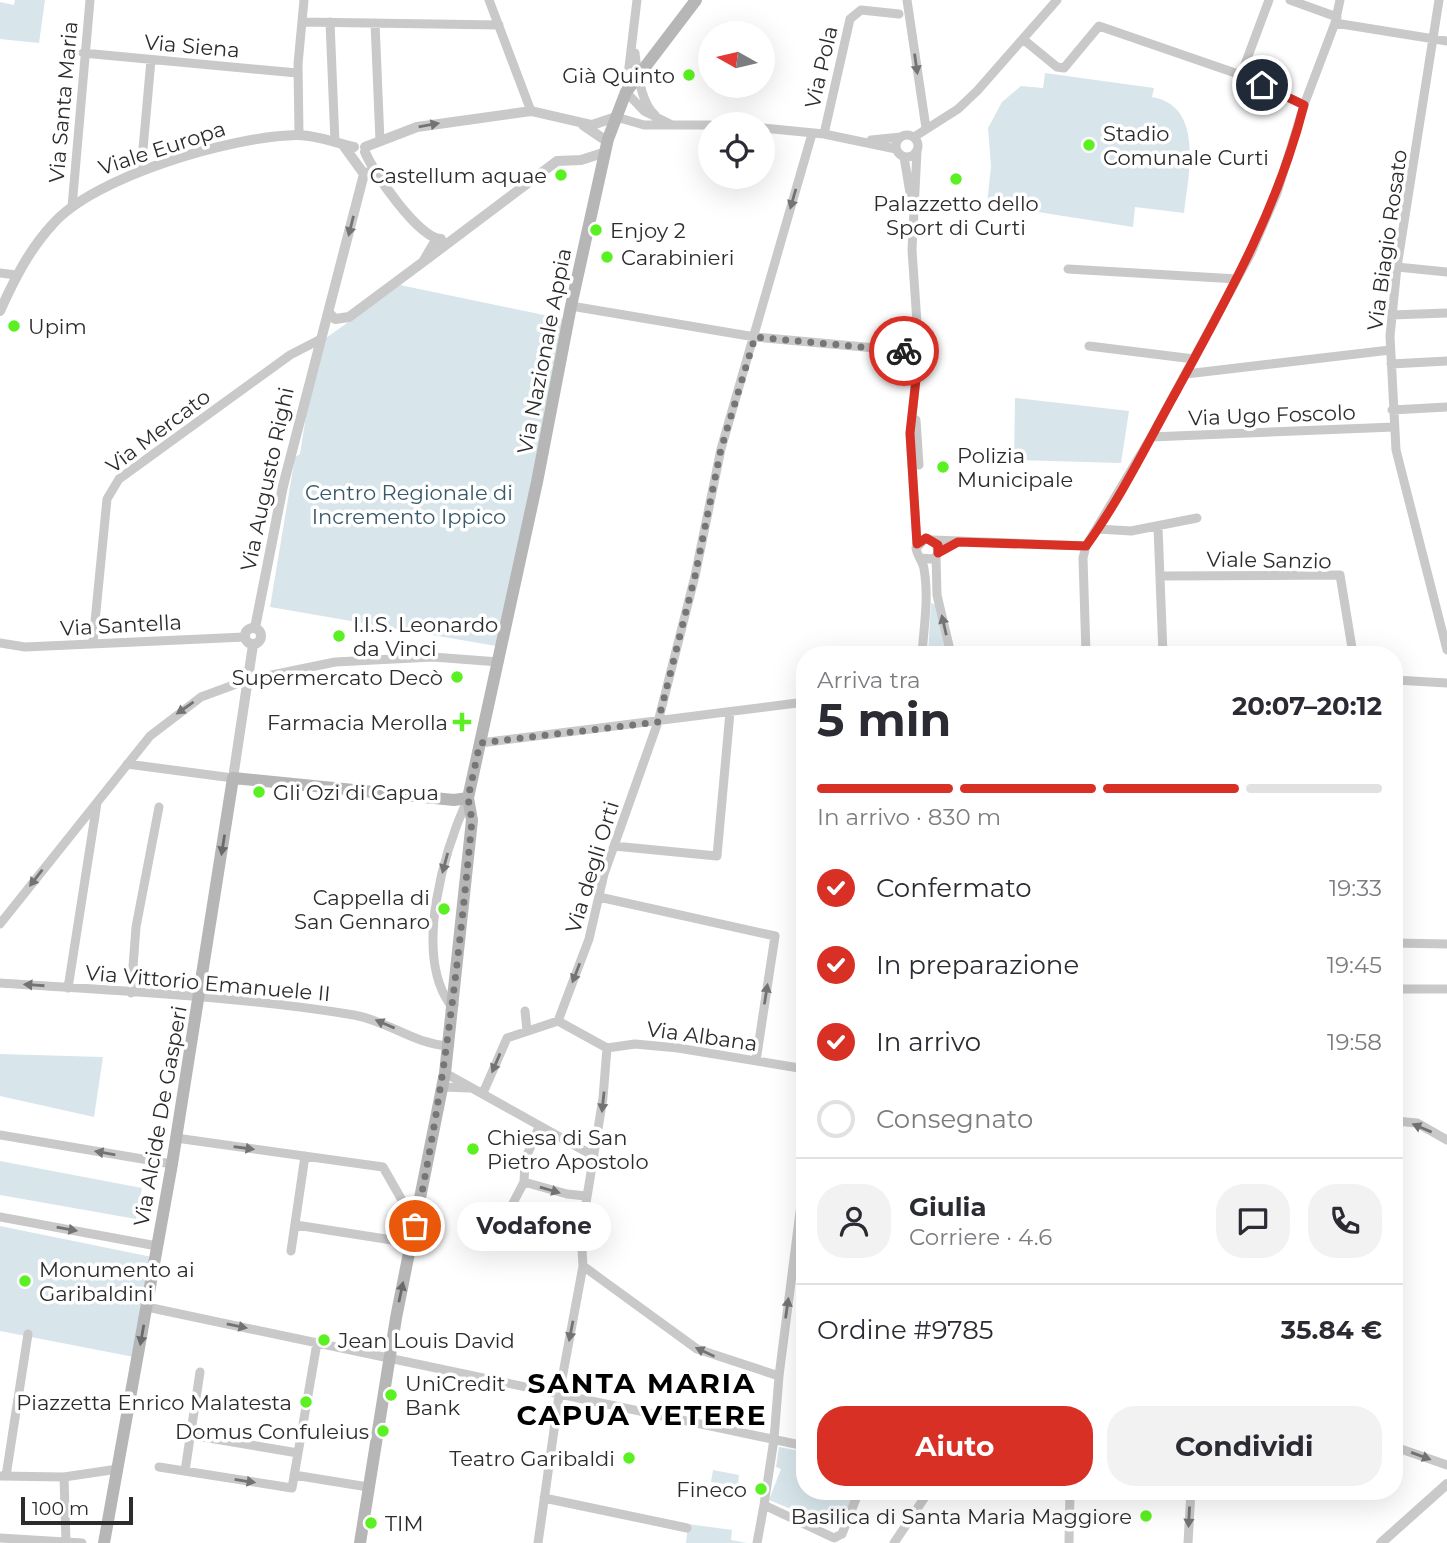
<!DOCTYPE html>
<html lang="it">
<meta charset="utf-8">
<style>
:root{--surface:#fff;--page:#f2f2f3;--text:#2b2b33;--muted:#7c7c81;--line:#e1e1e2;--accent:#d93025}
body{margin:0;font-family:Montserrat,sans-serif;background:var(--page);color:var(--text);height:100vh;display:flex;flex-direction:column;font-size:26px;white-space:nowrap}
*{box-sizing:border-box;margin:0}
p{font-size:23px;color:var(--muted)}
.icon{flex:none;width:38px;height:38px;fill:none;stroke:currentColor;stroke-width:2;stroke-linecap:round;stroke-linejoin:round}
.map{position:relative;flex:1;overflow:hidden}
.details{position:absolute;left:796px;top:646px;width:607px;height:854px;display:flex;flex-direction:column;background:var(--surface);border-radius:28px;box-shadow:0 7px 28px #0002}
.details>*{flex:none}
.needle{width:46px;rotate:278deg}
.controls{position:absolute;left:698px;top:21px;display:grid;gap:14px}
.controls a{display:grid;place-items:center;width:77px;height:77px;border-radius:50%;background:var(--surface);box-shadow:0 7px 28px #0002;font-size:35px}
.scale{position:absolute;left:21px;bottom:18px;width:112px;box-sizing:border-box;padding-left:7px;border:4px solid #2c2c2c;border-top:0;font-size:19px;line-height:24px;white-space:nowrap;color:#2c2c2c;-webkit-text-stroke:5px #fff;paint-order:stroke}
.pin{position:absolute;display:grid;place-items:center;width:60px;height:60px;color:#fff;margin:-30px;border:4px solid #fff;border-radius:50%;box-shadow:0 2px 7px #0007}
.courier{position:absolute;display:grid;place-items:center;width:70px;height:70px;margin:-35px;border:5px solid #d93025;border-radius:50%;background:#fff;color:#222;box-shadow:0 2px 9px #0007}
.bubble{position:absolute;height:49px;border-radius:24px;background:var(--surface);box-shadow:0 7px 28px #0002;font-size:23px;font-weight:700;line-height:49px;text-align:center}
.overview em{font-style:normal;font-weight:700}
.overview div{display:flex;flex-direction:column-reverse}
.overview{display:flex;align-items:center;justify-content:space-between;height:119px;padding:0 21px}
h1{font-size:46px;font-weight:700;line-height:52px}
.bar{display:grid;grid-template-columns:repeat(4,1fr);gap:10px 7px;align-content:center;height:84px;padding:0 21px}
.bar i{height:9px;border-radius:5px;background:var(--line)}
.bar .current{background:var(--accent)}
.bar p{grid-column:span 4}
.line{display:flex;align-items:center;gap:18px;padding:0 21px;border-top:2px solid var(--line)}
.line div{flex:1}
.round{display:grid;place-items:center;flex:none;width:74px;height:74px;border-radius:28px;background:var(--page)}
ol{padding:0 21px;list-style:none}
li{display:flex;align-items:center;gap:21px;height:77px}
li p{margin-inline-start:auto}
li .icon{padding:7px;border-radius:50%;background:var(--accent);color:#fff;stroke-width:4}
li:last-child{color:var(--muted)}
li i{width:38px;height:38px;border:4px solid var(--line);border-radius:50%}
.button{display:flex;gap:14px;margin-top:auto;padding:14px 21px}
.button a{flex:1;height:80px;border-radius:28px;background:var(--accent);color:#fff;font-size:28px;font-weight:700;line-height:80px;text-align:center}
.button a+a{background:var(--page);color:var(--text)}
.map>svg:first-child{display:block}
.green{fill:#d8e6eb}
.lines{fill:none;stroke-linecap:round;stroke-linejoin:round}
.minor{stroke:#c9c9c9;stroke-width:9}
.tertiary{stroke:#c9c9c9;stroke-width:10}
.secondary{stroke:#b6b6b6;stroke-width:12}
.oneway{fill:#737373}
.oneway2{fill:#6a6a6a}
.done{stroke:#767676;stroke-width:7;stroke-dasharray:0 12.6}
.route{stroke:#d93025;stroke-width:9}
.poi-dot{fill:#5af021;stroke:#fff;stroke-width:2.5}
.labels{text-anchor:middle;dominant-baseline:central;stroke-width:7;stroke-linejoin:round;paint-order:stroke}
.street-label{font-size:21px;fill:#2c2c2c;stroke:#fff}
.poi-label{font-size:21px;fill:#2c2c2c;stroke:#fff;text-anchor:start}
.park-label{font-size:21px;fill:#375969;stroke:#fff}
.district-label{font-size:28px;font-weight:bold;letter-spacing:2px;fill:#000;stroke:#fff}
</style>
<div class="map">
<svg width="1447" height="1543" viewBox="0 0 1447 1543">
<rect width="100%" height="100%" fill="#fff"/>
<path class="green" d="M 15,0 L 45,0 L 39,43 L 0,39 L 0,2 L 14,5 Z
M 1045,73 L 1154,88 L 1152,97 C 1205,106 1188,176 1184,213 L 1135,207 L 1133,227 L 987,204 L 991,166 L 988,128 L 1002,102 L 1021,86 L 1043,88 Z
M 400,285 L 568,320 L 502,647 L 270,607 L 295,457 L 300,454 L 308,403 L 326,338 Z
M 1015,398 L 1129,411 L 1121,463 L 1014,460 Z
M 931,603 L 936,605 L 948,654 L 928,654 Z
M 801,762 L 805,763 L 805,801 L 798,800 Z
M 0,1054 L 103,1057 L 94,1117 L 0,1096 Z
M 0,1161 L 142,1188 L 136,1219 L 0,1195 Z
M 0,1226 L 152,1257 L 134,1357 L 0,1331 Z
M 779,1447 L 805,1452 L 805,1491 L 856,1491 L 842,1527 L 830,1525 L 769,1500 L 781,1469 L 776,1467 Z
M 713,1470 L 739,1475 L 738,1486 L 711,1482 Z
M 688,1524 L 732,1530 L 731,1540 L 747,1543 L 686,1543 Z"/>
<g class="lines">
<path class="minor" d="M 489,0 L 531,111
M 637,0 L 626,92 L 644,111 L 672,125
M 907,0 L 926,128
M 1290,0 L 1337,17
M 1439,0 L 1397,267 L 1390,336 L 1396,450 L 1447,650
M 302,22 L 499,25
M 330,22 L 335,142
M 375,23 L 380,141
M 1335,23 L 1447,41
M 1024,40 L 1057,67 L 1064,68 L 1099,26 L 1241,75 L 1304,105
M 83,53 L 297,73
M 635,53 C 637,72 641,103 655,115
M 1241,75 L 1269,0
M 616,117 L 644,125 L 710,125
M 763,128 L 824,134 L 896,149
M 824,134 L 850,19 L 861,10 L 899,14
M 299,135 L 298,64 L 304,0
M896 146a11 11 0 1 1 22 0a11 11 0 1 1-22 0Z
M 914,137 L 958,109 L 977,91 L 1057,0
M 871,140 L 901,137
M 917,151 L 912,250 L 919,352 L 910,434 L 917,544
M 904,157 L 910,193
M 141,171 L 151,60
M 72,207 L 90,0
M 1397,267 L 1447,272
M 1068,269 L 1237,279
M 0,273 L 16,275
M 571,306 L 755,337 L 919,352
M 1391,315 L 1447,313
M 1089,346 L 1194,359
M 1391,364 L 1447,361
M 1186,374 L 1390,350
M 1392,410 L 1447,407
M 916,420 L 919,465
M 1151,437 L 1394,427
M 1158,527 L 1163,654
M 1098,529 L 1131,531 L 1197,518
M 933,540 L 1086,546
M 936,556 L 937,595 L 951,654
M 920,558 L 934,559 L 938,553 L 936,542 L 926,538 L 916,548 C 917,556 923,561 924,569 C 929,597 924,626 922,654
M 1161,576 L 1340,575 L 1353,654
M 93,642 L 107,499 L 119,479 L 290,355 L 321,339
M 0,643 L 25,647 L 245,637
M 1086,654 L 1083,558 L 1086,546 L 1151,437 L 1251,253 L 1277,193 L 1304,105 L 1335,23 L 1340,0
M 1395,680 L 1447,683
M 480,743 L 805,702
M 127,764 L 233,778
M 614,846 L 717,856 L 730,712
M 599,897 L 775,936 L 756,1061
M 0,924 L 150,736 L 201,697 L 247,680 L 335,662 L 433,657 L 499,662
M 1395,943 L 1447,944
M 0,983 C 118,991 237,996 354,1015 C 391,1022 411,1043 449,1046
M 68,988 L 97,803
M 1395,989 L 1447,989
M 131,993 L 136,927 L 159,807
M 454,1005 L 449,1003 C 414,951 444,851 468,798
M 525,1011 L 527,1031
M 558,1021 L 589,939 L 604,874 L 658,722 L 695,576 L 721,449 L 812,134
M 445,1073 L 592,1155
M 442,1087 L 470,1088
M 483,1093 L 507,1038 L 558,1021 L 607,1048 L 635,1044 L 678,1048 L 805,1069
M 1395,1121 L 1417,1123 L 1447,1140
M 539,1127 L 525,1160 L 524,1182 L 567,1194 L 586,1196
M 0,1135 L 172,1164
M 176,1138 L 383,1167 L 403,1202 L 419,1209
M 0,1217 L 157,1246
M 296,1225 L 411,1243
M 501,1243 L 512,1205 L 524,1182
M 291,1251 L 305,1156
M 583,1266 L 697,1349 L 779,1376 L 774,1439 L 764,1505 L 834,1538 L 842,1534 L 859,1491
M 147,1307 L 805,1446
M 779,1376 L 805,1173
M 191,1435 L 298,1453
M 1395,1447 L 1447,1465
M 159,1467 L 292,1488 L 317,1343
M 185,1471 L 200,1372
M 294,1475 L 368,1487
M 0,1476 L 64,1477 L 118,1469
M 6,1476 L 28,1334
M 64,1477 L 66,1543
M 544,1498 L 687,1528
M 0,1538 L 82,1543
M 538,1543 L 559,1395 L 583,1266 L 581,1234 L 603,1098 L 607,1048
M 757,1543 L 764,1505
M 894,1543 L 929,1491
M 1069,1543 L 1070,1491
M 1188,1543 L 1191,1491"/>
<path class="tertiary" d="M 583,125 L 608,142
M 343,145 L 364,174
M 365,147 L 417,127 L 531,111 L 592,125 L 616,117
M 365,152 C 373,172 419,239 441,239
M 423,262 L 557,161 L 581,160 L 606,152
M 0,311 C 14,280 29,250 52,225 C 94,176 233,136 297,135 C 316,135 336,143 354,147
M 330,314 L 335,319 L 349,317 L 423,262 L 436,240
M245 636a8 8 0 1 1 16 0a8 8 0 1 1-16 0Z
M 255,628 L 283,486 L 364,174 L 371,171 L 376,175
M 233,778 L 253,645
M 1381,1543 L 1447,1484"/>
<path class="secondary" d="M 104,1543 L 172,1164 L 233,778 L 454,800 L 468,798
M 360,1543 L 396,1318 L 445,1073 L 472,820 L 468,798 L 537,482 L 571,306 L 608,139 L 626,92 L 696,0"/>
</g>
<defs><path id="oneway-solid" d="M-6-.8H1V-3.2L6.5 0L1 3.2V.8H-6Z" transform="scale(1.75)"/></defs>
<g class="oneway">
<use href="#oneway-solid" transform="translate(916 64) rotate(82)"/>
<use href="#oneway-solid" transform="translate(429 125) rotate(-10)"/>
<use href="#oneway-solid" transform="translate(793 199) rotate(106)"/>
<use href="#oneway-solid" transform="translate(351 226) rotate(104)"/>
<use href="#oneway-solid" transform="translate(944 625) rotate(-103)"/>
<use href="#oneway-solid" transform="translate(185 708) rotate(145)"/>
<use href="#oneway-solid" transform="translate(445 863) rotate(105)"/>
<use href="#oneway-solid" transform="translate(36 878) rotate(128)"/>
<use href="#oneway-solid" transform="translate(576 973) rotate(111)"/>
<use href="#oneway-solid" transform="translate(34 985) rotate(-176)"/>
<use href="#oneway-solid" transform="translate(766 994) rotate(-81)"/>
<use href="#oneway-solid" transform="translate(385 1024) rotate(-157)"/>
<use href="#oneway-solid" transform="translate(496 1063) rotate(113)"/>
<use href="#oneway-solid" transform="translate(603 1102) rotate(96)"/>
<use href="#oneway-solid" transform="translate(1422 1128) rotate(-157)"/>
<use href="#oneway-solid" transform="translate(244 1148) rotate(8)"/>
<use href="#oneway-solid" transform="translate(105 1153) rotate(-170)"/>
<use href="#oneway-solid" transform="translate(550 1190) rotate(16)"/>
<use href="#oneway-solid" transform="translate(67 1229) rotate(10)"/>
<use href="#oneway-solid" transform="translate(787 1308) rotate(-82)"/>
<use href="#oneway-solid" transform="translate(237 1326) rotate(12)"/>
<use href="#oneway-solid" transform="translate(571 1331) rotate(101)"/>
<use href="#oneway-solid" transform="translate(705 1352) rotate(-155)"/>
<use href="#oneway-solid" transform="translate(1421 1456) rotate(20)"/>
<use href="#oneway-solid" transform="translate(245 1481) rotate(9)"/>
<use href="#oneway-solid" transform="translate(1189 1517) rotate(93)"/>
</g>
<g class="oneway2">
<use href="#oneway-solid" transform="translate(223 845) rotate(99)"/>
<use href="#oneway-solid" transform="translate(401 1292) rotate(-78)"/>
<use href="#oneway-solid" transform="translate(142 1335) rotate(100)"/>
</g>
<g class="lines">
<path class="done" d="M 415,1226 C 444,1090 459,958 472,820 L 468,798 L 480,743 L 658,722 L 695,576 L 721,449 L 755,337 L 904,351"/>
<path class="route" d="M 904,351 L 919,352 L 910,433 L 917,544 L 926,538 L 938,545 L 938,553 L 958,542 L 1086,546 C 1121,498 1148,442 1177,390 C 1228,297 1278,208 1304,105 L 1262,85"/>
</g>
<g class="poi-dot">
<circle cx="689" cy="75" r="7"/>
<circle cx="1089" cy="145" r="7"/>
<circle cx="561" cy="175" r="7"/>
<circle cx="956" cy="179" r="7"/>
<circle cx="596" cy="230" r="7"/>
<circle cx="607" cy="257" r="7"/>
<circle cx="14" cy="326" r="7"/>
<circle cx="943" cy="467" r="7"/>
<circle cx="339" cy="636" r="7"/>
<circle cx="457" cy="677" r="7"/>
<path d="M458.5 711.5h7v7h7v7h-7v7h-7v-7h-7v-7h7z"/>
<circle cx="259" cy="792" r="7"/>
<circle cx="444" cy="909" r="7"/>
<circle cx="473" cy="1149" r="7"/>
<circle cx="25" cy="1281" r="7"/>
<circle cx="324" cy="1340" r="7"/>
<circle cx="391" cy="1395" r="7"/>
<circle cx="306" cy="1402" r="7"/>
<circle cx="383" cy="1431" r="7"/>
<circle cx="629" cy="1458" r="7"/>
<circle cx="761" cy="1489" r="7"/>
<circle cx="1146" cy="1516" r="7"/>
<circle cx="371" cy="1523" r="7"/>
</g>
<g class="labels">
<g class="street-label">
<text transform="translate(192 46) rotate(5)">Via Siena</text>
<text transform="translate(821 67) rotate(-77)">Via Pola</text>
<text transform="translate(63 102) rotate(-85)">Via Santa Maria</text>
<text transform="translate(162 148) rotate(-18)">Viale Europa</text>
<text transform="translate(1387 240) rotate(-82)">Via Biagio Rosato</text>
<text transform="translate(544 351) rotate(-79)">Via Nazionale Appia</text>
<text transform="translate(1272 415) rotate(-2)">Via Ugo Foscolo</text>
<text transform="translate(158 431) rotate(-37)">Via Mercato</text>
<text transform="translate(267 479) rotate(-78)">Via Augusto Righi</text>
<text transform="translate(1269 560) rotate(1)">Viale Sanzio</text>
<text transform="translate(121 625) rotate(-3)">Via Santella</text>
<text transform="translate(592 867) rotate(-73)">Via degli Orti</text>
<text transform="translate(208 983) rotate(5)">Via Vittorio Emanuele II</text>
<text transform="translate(702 1036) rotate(8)">Via Albana</text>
<text transform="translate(160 1116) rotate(-80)">Via Alcide De Gasperi</text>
</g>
<g class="poi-label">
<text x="675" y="75" text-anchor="end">Già Quinto</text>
<text x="1103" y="133">Stadio<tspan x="1103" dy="24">Comunale Curti</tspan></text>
<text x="547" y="175" text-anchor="end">Castellum aquae</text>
<text x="956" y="203" text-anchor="middle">Palazzetto dello<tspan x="956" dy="24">Sport di Curti</tspan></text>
<text x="610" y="230">Enjoy 2</text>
<text x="621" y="257">Carabinieri</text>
<text x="28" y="326">Upim</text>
<text x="957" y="455">Polizia<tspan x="957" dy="24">Municipale</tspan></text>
<text x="353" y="624">I.I.S. Leonardo<tspan x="353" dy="24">da Vinci</tspan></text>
<text x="443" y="677" text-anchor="end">Supermercato Decò</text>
<text x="448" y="722" text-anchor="end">Farmacia Merolla</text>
<text x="273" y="792">Gli Ozi di Capua</text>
<text x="430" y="897" text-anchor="end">Cappella di<tspan x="430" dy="24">San Gennaro</tspan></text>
<text x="487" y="1137">Chiesa di San<tspan x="487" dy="24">Pietro Apostolo</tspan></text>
<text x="39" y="1269">Monumento ai<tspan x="39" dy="24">Garibaldini</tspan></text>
<text x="338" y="1340">Jean Louis David</text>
<text x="405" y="1383">UniCredit<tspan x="405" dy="24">Bank</tspan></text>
<text x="292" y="1402" text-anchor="end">Piazzetta Enrico Malatesta</text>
<text x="369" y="1431" text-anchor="end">Domus Confuleius</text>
<text x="615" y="1458" text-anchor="end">Teatro Garibaldi</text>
<text x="747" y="1489" text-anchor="end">Fineco</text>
<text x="1132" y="1516" text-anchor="end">Basilica di Santa Maria Maggiore</text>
<text x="385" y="1523">TIM</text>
</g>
<g class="park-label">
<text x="409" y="492">Centro Regionale di<tspan x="409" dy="24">Incremento Ippico</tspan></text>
</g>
<g class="district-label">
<text x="642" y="1383">SANTA MARIA<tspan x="642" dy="32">CAPUA VETERE</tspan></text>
</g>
</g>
</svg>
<div class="controls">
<a><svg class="needle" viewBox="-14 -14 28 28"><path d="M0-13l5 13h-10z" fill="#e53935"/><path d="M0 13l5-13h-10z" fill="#7c7c81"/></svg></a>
<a><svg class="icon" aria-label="locate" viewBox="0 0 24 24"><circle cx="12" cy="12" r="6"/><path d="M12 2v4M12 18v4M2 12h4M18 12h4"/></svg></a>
</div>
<div class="scale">100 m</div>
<div class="pin" style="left:415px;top:1226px;background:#ea580c"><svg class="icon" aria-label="bag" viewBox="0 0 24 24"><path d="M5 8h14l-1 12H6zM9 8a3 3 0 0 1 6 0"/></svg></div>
<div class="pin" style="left:1262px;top:85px;background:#1f2937"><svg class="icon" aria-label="home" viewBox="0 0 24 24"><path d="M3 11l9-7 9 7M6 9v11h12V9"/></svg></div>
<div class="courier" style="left:904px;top:351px"><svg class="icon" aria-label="bike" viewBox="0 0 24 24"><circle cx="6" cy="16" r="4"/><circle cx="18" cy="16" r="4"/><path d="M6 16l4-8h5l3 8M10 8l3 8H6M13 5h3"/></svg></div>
<div class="bubble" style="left:457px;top:1202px;width:154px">Vodafone</div>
<section class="details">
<div class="overview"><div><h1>5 min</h1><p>Arriva tra</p></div><em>20:07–20:12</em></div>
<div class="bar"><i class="current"></i><i class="current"></i><i class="current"></i><i></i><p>In arrivo · 830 m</p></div>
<ol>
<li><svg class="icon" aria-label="check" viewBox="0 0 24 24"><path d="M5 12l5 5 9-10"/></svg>Confermato<p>19:33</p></li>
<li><svg class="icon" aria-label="check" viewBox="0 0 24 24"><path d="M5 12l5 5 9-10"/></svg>In preparazione<p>19:45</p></li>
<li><svg class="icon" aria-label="check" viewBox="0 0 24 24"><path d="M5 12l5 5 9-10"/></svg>In arrivo<p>19:58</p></li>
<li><i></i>Consegnato</li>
</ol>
<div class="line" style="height:126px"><a class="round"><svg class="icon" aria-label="person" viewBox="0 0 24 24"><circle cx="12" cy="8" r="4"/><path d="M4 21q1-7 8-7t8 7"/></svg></a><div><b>Giulia</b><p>Corriere · 4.6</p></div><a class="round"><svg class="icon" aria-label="chat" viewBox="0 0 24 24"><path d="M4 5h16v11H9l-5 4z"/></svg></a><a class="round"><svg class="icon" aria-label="phone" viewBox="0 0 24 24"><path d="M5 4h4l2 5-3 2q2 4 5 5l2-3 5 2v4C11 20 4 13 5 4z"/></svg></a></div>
<div class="line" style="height:91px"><div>Ordine #9785</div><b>35.84 €</b></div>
<div class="button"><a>Aiuto</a><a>Condividi</a></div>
</section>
</div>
